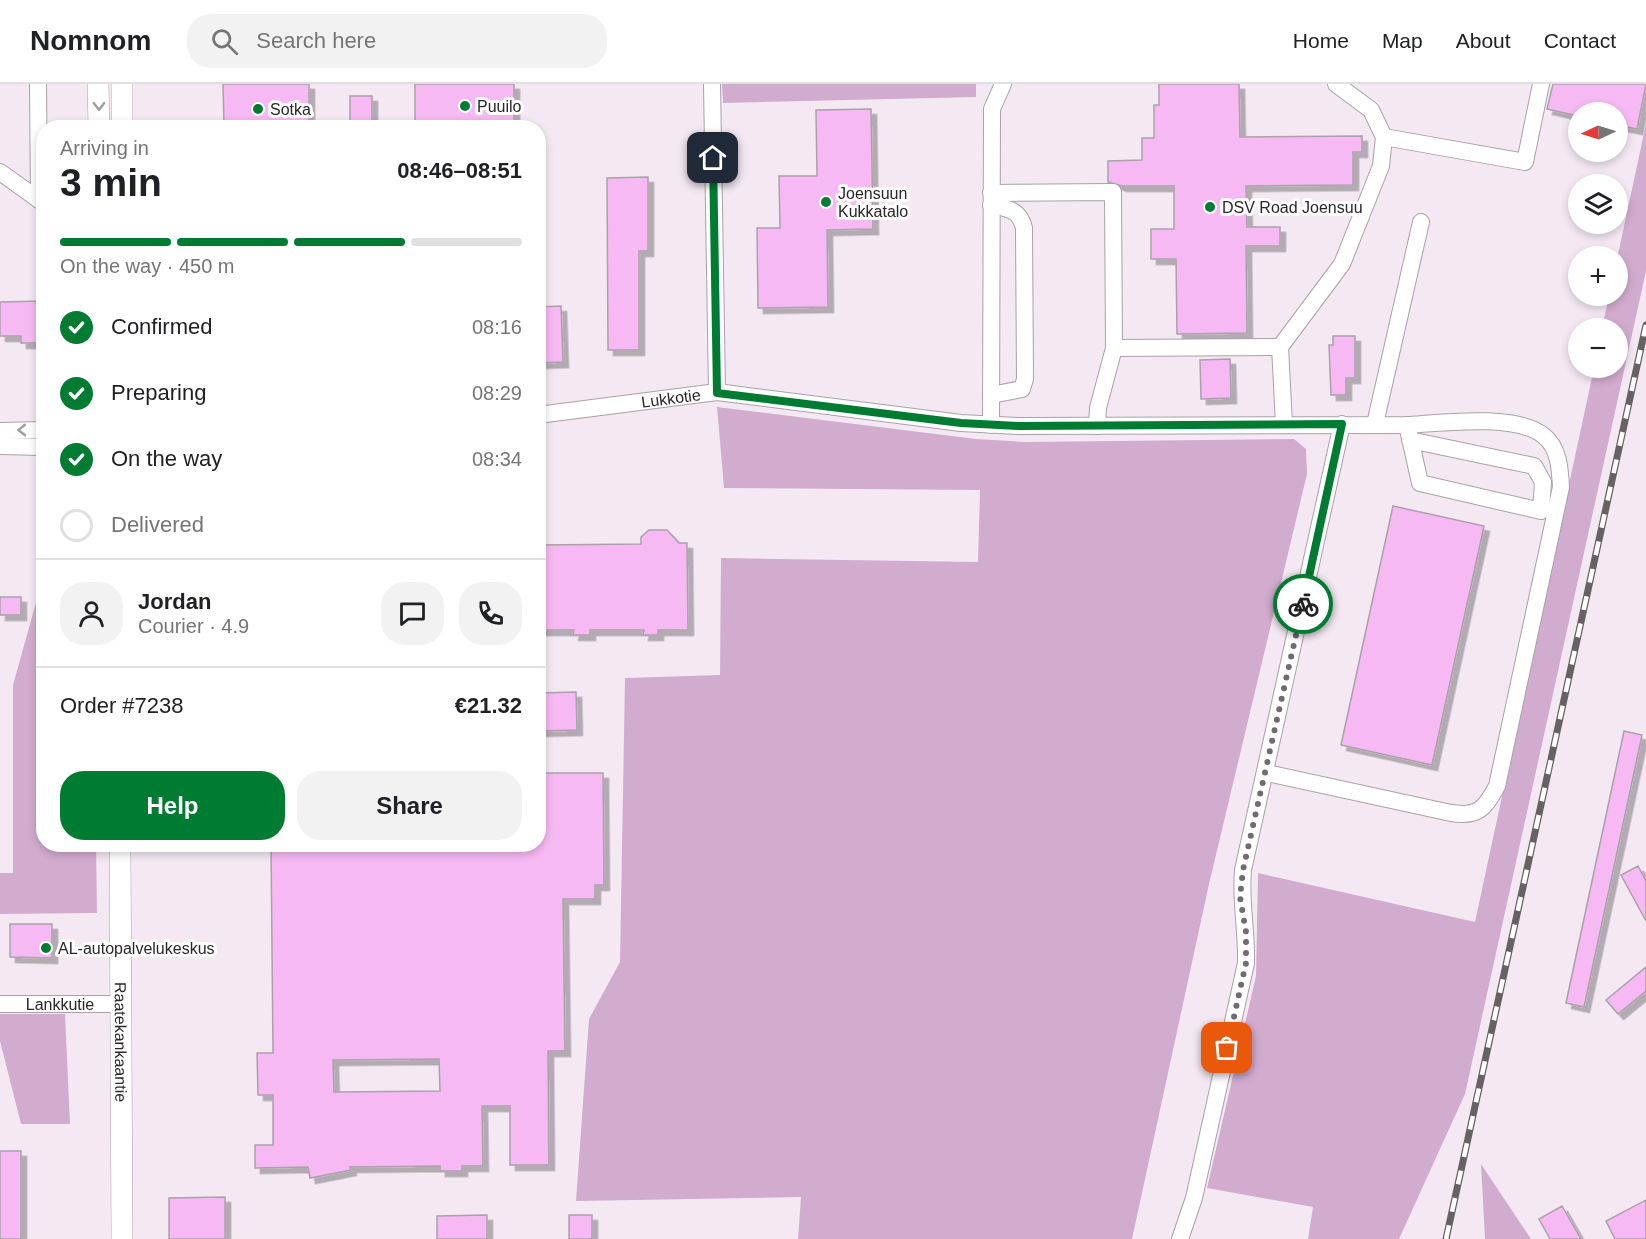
<!DOCTYPE html>
<meta charset="utf-8">
<style>
:root{--surface:#fff;--page:#f2f2f2;--text:#202124;--muted:#757577;--line:#e0e0e0;--accent:#007b32}
body{margin:0;font-family:Arial,sans-serif;background:var(--page);color:var(--text);height:100vh;display:flex;flex-direction:column;font-size:22px;white-space:nowrap}
*{box-sizing:border-box;margin:0}
p{font-size:20px;color:var(--muted)}
.icon{flex:none;width:33px;height:33px;fill:none;stroke:currentColor;stroke-width:2;stroke-linecap:round;stroke-linejoin:round}
.map{position:relative;flex:1;overflow:hidden}
.panel{position:absolute;left:36px;top:36px;width:510px;height:732px;display:flex;flex-direction:column;background:var(--surface);border-radius:24px;box-shadow:0 3px 9px #0003}
.panel>*{flex:none}
.needle{width:39px;rotate:266deg}
.tools{position:absolute;left:1568px;top:18px;display:grid;gap:12px}
.tools a{display:grid;place-items:center;width:60px;height:60px;border-radius:50%;background:var(--surface);box-shadow:0 3px 9px #0003;font-size:30px}
.pin{position:absolute;display:grid;place-items:center;width:51px;height:51px;color:#fff;margin:-26px;border-radius:12px;box-shadow:0 3px 9px #0006}
.courier{position:absolute;display:grid;place-items:center;width:60px;height:60px;margin:-30px;border:4px solid #007b32;border-radius:50%;background:#fff;color:#222;box-shadow:0 2px 8px #0007}
.head em{font-style:normal;font-weight:800}
.head div{display:flex;flex-direction:column-reverse}
.head{display:flex;align-items:center;justify-content:space-between;height:102px;padding:0 24px}
h1{font-size:39px;font-weight:800;line-height:45px}
.bar{display:grid;grid-template-columns:repeat(4,1fr);gap:9px 6px;align-content:center;height:72px;padding:0 24px}
.bar i{height:8px;border-radius:4px;background:var(--line)}
.bar .current{background:var(--accent)}
.bar p{grid-column:span 4}
.line{display:flex;align-items:center;gap:15px;padding:0 24px;border-top:2px solid var(--line)}
.line div{flex:1}
.round{display:grid;place-items:center;flex:none;width:63px;height:63px;border-radius:24px;background:var(--page)}
ol{padding:0 24px;list-style:none}
li{display:flex;align-items:center;gap:18px;height:66px}
li p{margin-inline-start:auto}
li .icon{padding:6px;border-radius:50%;background:var(--accent);color:#fff;stroke-width:4}
li:last-child{color:var(--muted)}
li i{width:33px;height:33px;border:3px solid var(--line);border-radius:50%}
.action{display:flex;gap:12px;margin-top:auto;padding:12px 24px}
.action a{flex:1;height:69px;border-radius:24px;background:var(--accent);color:#fff;font-size:24px;font-weight:800;line-height:69px;text-align:center}
.action a+a{background:var(--page);color:var(--text)}
header{display:flex;align-items:center;gap:36px;box-sizing:border-box;height:84px;padding:0 30px;background:var(--surface);border-bottom:2px solid var(--line)}
header strong{font-size:28px}
nav{display:flex;gap:33px;margin-inline-start:auto;font-size:21px}
.search{width:420px;height:54px;background:var(--page);display:flex;align-items:center;gap:15px;box-sizing:border-box;padding:0 21px;border-radius:24px;color:var(--muted);font-size:22px}
.map>svg:first-child{display:block}
.green{fill:#d2accf}
.building{fill:#f7b9f3;stroke:#aba1aa;stroke-width:1.5;fill-rule:evenodd;filter:url(#shadow)}
.lines{fill:none;stroke-linecap:round;stroke-linejoin:round}
.minor-casing{stroke:#aba0aa;stroke-width:18}
.major-casing{stroke:#aba0aa;stroke-width:22}
.minor{stroke:#fff;stroke-width:16}
.major{stroke:#fff;stroke-width:21}
.rail-casing{stroke:#676166;stroke-width:7}
.rail{stroke:#fff;stroke-width:4.5;stroke-dasharray:14;stroke-linecap:butt}
.oneway{stroke:#9f9d9f}
.done{stroke:#716a70;stroke-width:6;stroke-dasharray:0 10.8}
.route{stroke:#007b32;stroke-width:8}
.poi-dot{fill:#007b32;stroke:#fff;stroke-width:2}
.labels{text-anchor:middle;dominant-baseline:central;stroke-width:6;stroke-linejoin:round;paint-order:stroke}
.poi-label{font-size:16px;fill:#2a2629;stroke:#fff;text-anchor:start}
.street-label{font-size:16px;fill:#2a2629;stroke:#fff}
</style>
<header>
<strong>Nomnom</strong>
<div class="search"><svg class="icon" aria-label="search" viewBox="0 0 24 24"><circle cx="10" cy="10" r="6"/><path d="M15 15l6 6"/></svg>Search here</div>
<nav><a>Home</a><a>Map</a><a>About</a><a>Contact</a></nav>
</header>
<div class="map">
<svg width="1646" height="1155" viewBox="0 0 1646 1155">
<defs>
<filter id="shadow"><feDropShadow dx="5.5" dy="5.5" stdDeviation="0" flood-color="#0004"/></filter>
</defs>
<rect width="100%" height="100%" fill="#f4e9f3"/>
<path class="green" d="M 722,0 L 976,0 L 976,13 L 723,19 Z
M 1646,40 L 1646,187 L 1465,1010 L 1399,1155 L 1308,1155 L 1313,1123 L 1207,1104 L 1256,892 L 1258,789 L 1475,838 L 1594,284 L 1617,284 L 1617,244 L 1602,244 L 1609,212 L 1617,212 L 1617,175 Z
M 717,323 L 976,355 L 1026,358 L 1294,355 L 1306,365 L 1307,390 L 1209,800 L 1132,1155 L 798,1155 L 801,1113 L 576,1117 L 589,935 L 620,878 L 625,594 L 720,591 L 721,474 L 978,478 L 980,406 L 724,404 Z
M 37,515 L 44,515 L 44,760 L 96,761 L 97,829 L 0,830 L 0,789 L 13,789 L 13,601 Z
M 0,930 L 65,930 L 70,1040 L 21,1040 L 0,957 Z
M 1481,1080 L 1531,1155 L 1485,1155 Z"/>
<path class="building" d="M 223,0 L 309,0 L 309,44 L 224,44 Z
M 415,0 L 514,0 L 514,44 L 415,44 Z
M 1159,0 L 1239,0 L 1240,53 L 1362,52 L 1362,68 L 1353,68 L 1353,101 L 1246,102 L 1247,143 L 1280,143 L 1280,162 L 1246,162 L 1247,249 L 1177,250 L 1176,175 L 1151,175 L 1151,145 L 1174,145 L 1174,102 L 1122,102 L 1108,98 L 1108,77 L 1142,76 L 1142,54 L 1154,54 L 1154,21 L 1159,21 Z
M 1553,0 L 1646,0 L 1637,45 L 1617,41 L 1617,28 L 1578,28 L 1578,32 L 1547,25 Z
M 350,12 L 372,12 L 372,44 L 350,44 Z
M 871,25 L 873,145 L 827,146 L 828,223 L 758,224 L 757,144 L 780,144 L 779,92 L 817,92 L 816,26 Z
M 648,93 L 648,167 L 639,167 L 639,266 L 608,266 L 607,94 Z
M 44,217 L 44,252 L 37,252 L 37,259 L 21,259 L 21,252 L 0,252 L 0,218 Z
M 561,222 L 563,278 L 538,279 L 538,223 Z
M 1333,252 L 1355,252 L 1355,294 L 1346,294 L 1346,311 L 1331,311 L 1329,261 L 1333,261 Z
M 1230,275 L 1231,314 L 1201,315 L 1200,276 Z
M 1393,422 L 1484,442 L 1432,681 L 1341,661 Z
M 649,446 L 667,446 L 679,459 L 687,459 L 688,546 L 658,546 L 658,551 L 643,551 L 644,546 L 590,546 L 590,551 L 573,551 L 574,546 L 538,546 L 538,461 L 641,460 L 641,453 Z
M 0,513 L 21,513 L 21,531 L 0,531 Z
M 576,608 L 577,646 L 538,647 L 538,609 Z
M 1624,647 L 1642,651 L 1584,923 L 1566,919 Z
M 538,689 L 603,689 L 604,801 L 595,801 L 595,815 L 563,815 L 565,967 L 548,967 L 549,1081 L 510,1081 L 510,1022 L 482,1022 L 483,1082 L 462,1082 L 462,1087 L 440,1087 L 440,1082 L 350,1083 L 351,1086 L 310,1094 L 308,1083 L 255,1084 L 255,1061 L 273,1061 L 273,1011 L 258,1011 L 257,969 L 273,969 L 271,760 L 538,760 ZM 439,975 L 440,1007 L 334,1008 L 333,976 Z
M 1638,782 L 1646,797 L 1646,837 L 1621,791 Z
M 10,840 L 52,840 L 52,874 L 10,873 Z
M 1646,883 L 1646,907 L 1618,930 L 1606,916 Z
M 0,1067 L 21,1067 L 21,1155 L 0,1155 Z
M 225,1113 L 225,1155 L 169,1155 L 169,1114 Z
M 1646,1116 L 1646,1155 L 1615,1155 L 1606,1137 Z
M 1562,1122 L 1581,1155 L 1550,1155 L 1539,1135 Z
M 487,1131 L 487,1155 L 437,1155 L 437,1132 Z
M 569,1131 L 592,1131 L 592,1155 L 569,1155 Z"/>
<g class="lines">
<defs>
<g id="minor">
<path d="M 38,0 L 39,116"/>
<path d="M 712,0 L 717,308"/>
<path d="M 1384,53 L 1525,78 L 1541,0"/>
<path d="M 0,88 L 39,116"/>
<path d="M 991,109 L 1113,108 L 1114,264 L 1280,263"/>
<path d="M 991,311 L 1022,305 L 1025,295 L 1024,144 C 1020,126 1008,124 991,121"/>
<path id="s1" d="M 538,331 L 717,308 L 961,339 L 1019,342 L 1407,341 C 1440,339 1517,329 1544,352 C 1559,364 1560,385 1561,403 L 1497,702 C 1485,725 1478,733 1451,729 L 1267,689"/>
<path d="M 1284,340 L 1280,263 L 1342,180 L 1381,82 L 1384,53 L 1371,26 L 1336,0"/>
<path d="M 1375,340 L 1421,138"/>
<path d="M 991,341 L 992,25 L 1003,0"/>
<path d="M 1407,341 L 1420,399 L 1541,427 L 1543,398 L 1534,382 L 1410,356"/>
<path d="M 1097,342 L 1098,324 L 1114,264"/>
<path d="M 0,347 L 44,346"/>
<path d="M 0,362 L 44,363"/>
<path id="s2" d="M 0,920 L 121,920"/>
<path d="M 1180,1155 L 1194,1114 L 1246,879 C 1247,847 1240,817 1243,786 L 1342,340"/>
</g>
<g id="major">
<path d="M 98,0 L 99,44"/>
<path d="M 122,0 L 122,44"/>
<path id="s3" d="M 120,760 L 122,1155"/>
</g>
</defs>
<use href="#minor" class="minor-casing"/>
<use href="#major" class="major-casing"/>
<use href="#minor" class="minor"/>
<use href="#major" class="major"/>
<defs>
<path id="rail" d="M 1446,1155 L 1646,241"/>
</defs>
<use href="#rail" class="rail-casing"/>
<use href="#rail" class="rail"/>
</g>
<defs><path id="oneway-chevron" d="M-2-3.5L2.5 0L-2 3.5" fill="none" stroke-width="1.6" stroke-linecap="round" stroke-linejoin="round" transform="scale(1.5)"/></defs>
<g class="oneway">
<use href="#oneway-chevron" transform="translate(99 22) rotate(89)"/>
<use href="#oneway-chevron" transform="translate(22 346) rotate(179)"/>
</g>
<g class="lines">
<path class="done" d="M 1227,964 L 1246,879 L 1246,848 L 1240,813 L 1243,786 L 1303,520"/>
<path class="route" d="M 713,74 L 717,309 L 961,339 L 1019,342 L 1342,340 L 1303,520"/>
</g>
<g class="poi-dot">
<circle cx="465" cy="22" r="6"/>
<circle cx="258" cy="25" r="6"/>
<circle cx="826" cy="118" r="6"/>
<circle cx="1210" cy="123" r="6"/>
<circle cx="46" cy="864" r="6"/>
</g>
<g class="labels">
<g class="poi-label">
<text x="477" y="22">Puuilo</text>
<text x="270" y="25">Sotka</text>
<text x="838" y="109">Joensuun<tspan x="838" dy="18">Kukkatalo</tspan></text>
<text x="1222" y="123">DSV Road Joensuu</text>
<text x="58" y="864">AL-autopalvelukeskus</text>
</g>
<g class="street-label">
<text stroke="none"><textPath href="#s1" startOffset="134">Lukkotie</textPath></text>
<text stroke="none"><textPath href="#s2" startOffset="60">Lankkutie</textPath></text>
<text stroke="none"><textPath href="#s3" startOffset="198">Raatekankaantie</textPath></text>
</g>
</g>
</svg>
<div class="tools">
<a><svg class="needle" viewBox="-14 -14 28 28"><path d="M0-13l5 13h-10z" fill="#e53935"/><path d="M0 13l5-13h-10z" fill="#757577"/></svg></a>
<a><svg class="icon" aria-label="layers" viewBox="0 0 24 24"><path d="M12 4l9 5-9 5-9-5zM3 14l9 5 9-5"/></svg></a>
<a>+</a>
<a>−</a>
</div>
<div class="pin" style="left:1227px;top:964px;background:#ea580c"><svg class="icon" aria-label="bag" viewBox="0 0 24 24"><path d="M5 8h14l-1 12H6zM9 8a3 3 0 0 1 6 0"/></svg></div>
<div class="pin" style="left:713px;top:74px;background:#1f2937"><svg class="icon" aria-label="home" viewBox="0 0 24 24"><path d="M3 11l9-7 9 7M6 9v11h12V9"/></svg></div>
<div class="courier" style="left:1303px;top:520px"><svg class="icon" aria-label="bike" viewBox="0 0 24 24"><circle cx="6" cy="16" r="4"/><circle cx="18" cy="16" r="4"/><path d="M6 16l4-8h5l3 8M10 8l3 8H6M13 5h3"/></svg></div>
<section class="panel">
<div class="head"><div><h1>3 min</h1><p>Arriving in</p></div><em>08:46–08:51</em></div>
<div class="bar"><i class="current"></i><i class="current"></i><i class="current"></i><i></i><p>On the way · 450 m</p></div>
<ol>
<li><svg class="icon" aria-label="check" viewBox="0 0 24 24"><path d="M5 12l5 5 9-10"/></svg>Confirmed<p>08:16</p></li>
<li><svg class="icon" aria-label="check" viewBox="0 0 24 24"><path d="M5 12l5 5 9-10"/></svg>Preparing<p>08:29</p></li>
<li><svg class="icon" aria-label="check" viewBox="0 0 24 24"><path d="M5 12l5 5 9-10"/></svg>On the way<p>08:34</p></li>
<li><i></i>Delivered</li>
</ol>
<div class="line" style="height:108px"><a class="round"><svg class="icon" aria-label="person" viewBox="0 0 24 24"><circle cx="12" cy="8" r="4"/><path d="M4 21q1-7 8-7t8 7"/></svg></a><div><b>Jordan</b><p>Courier · 4.9</p></div><a class="round"><svg class="icon" aria-label="chat" viewBox="0 0 24 24"><path d="M4 5h16v11H9l-5 4z"/></svg></a><a class="round"><svg class="icon" aria-label="phone" viewBox="0 0 24 24"><path d="M5 4h4l2 5-3 2q2 4 5 5l2-3 5 2v4C11 20 4 13 5 4z"/></svg></a></div>
<div class="line" style="height:78px"><div>Order #7238</div><b>€21.32</b></div>
<div class="action"><a>Help</a><a>Share</a></div>
</section>
</div>
